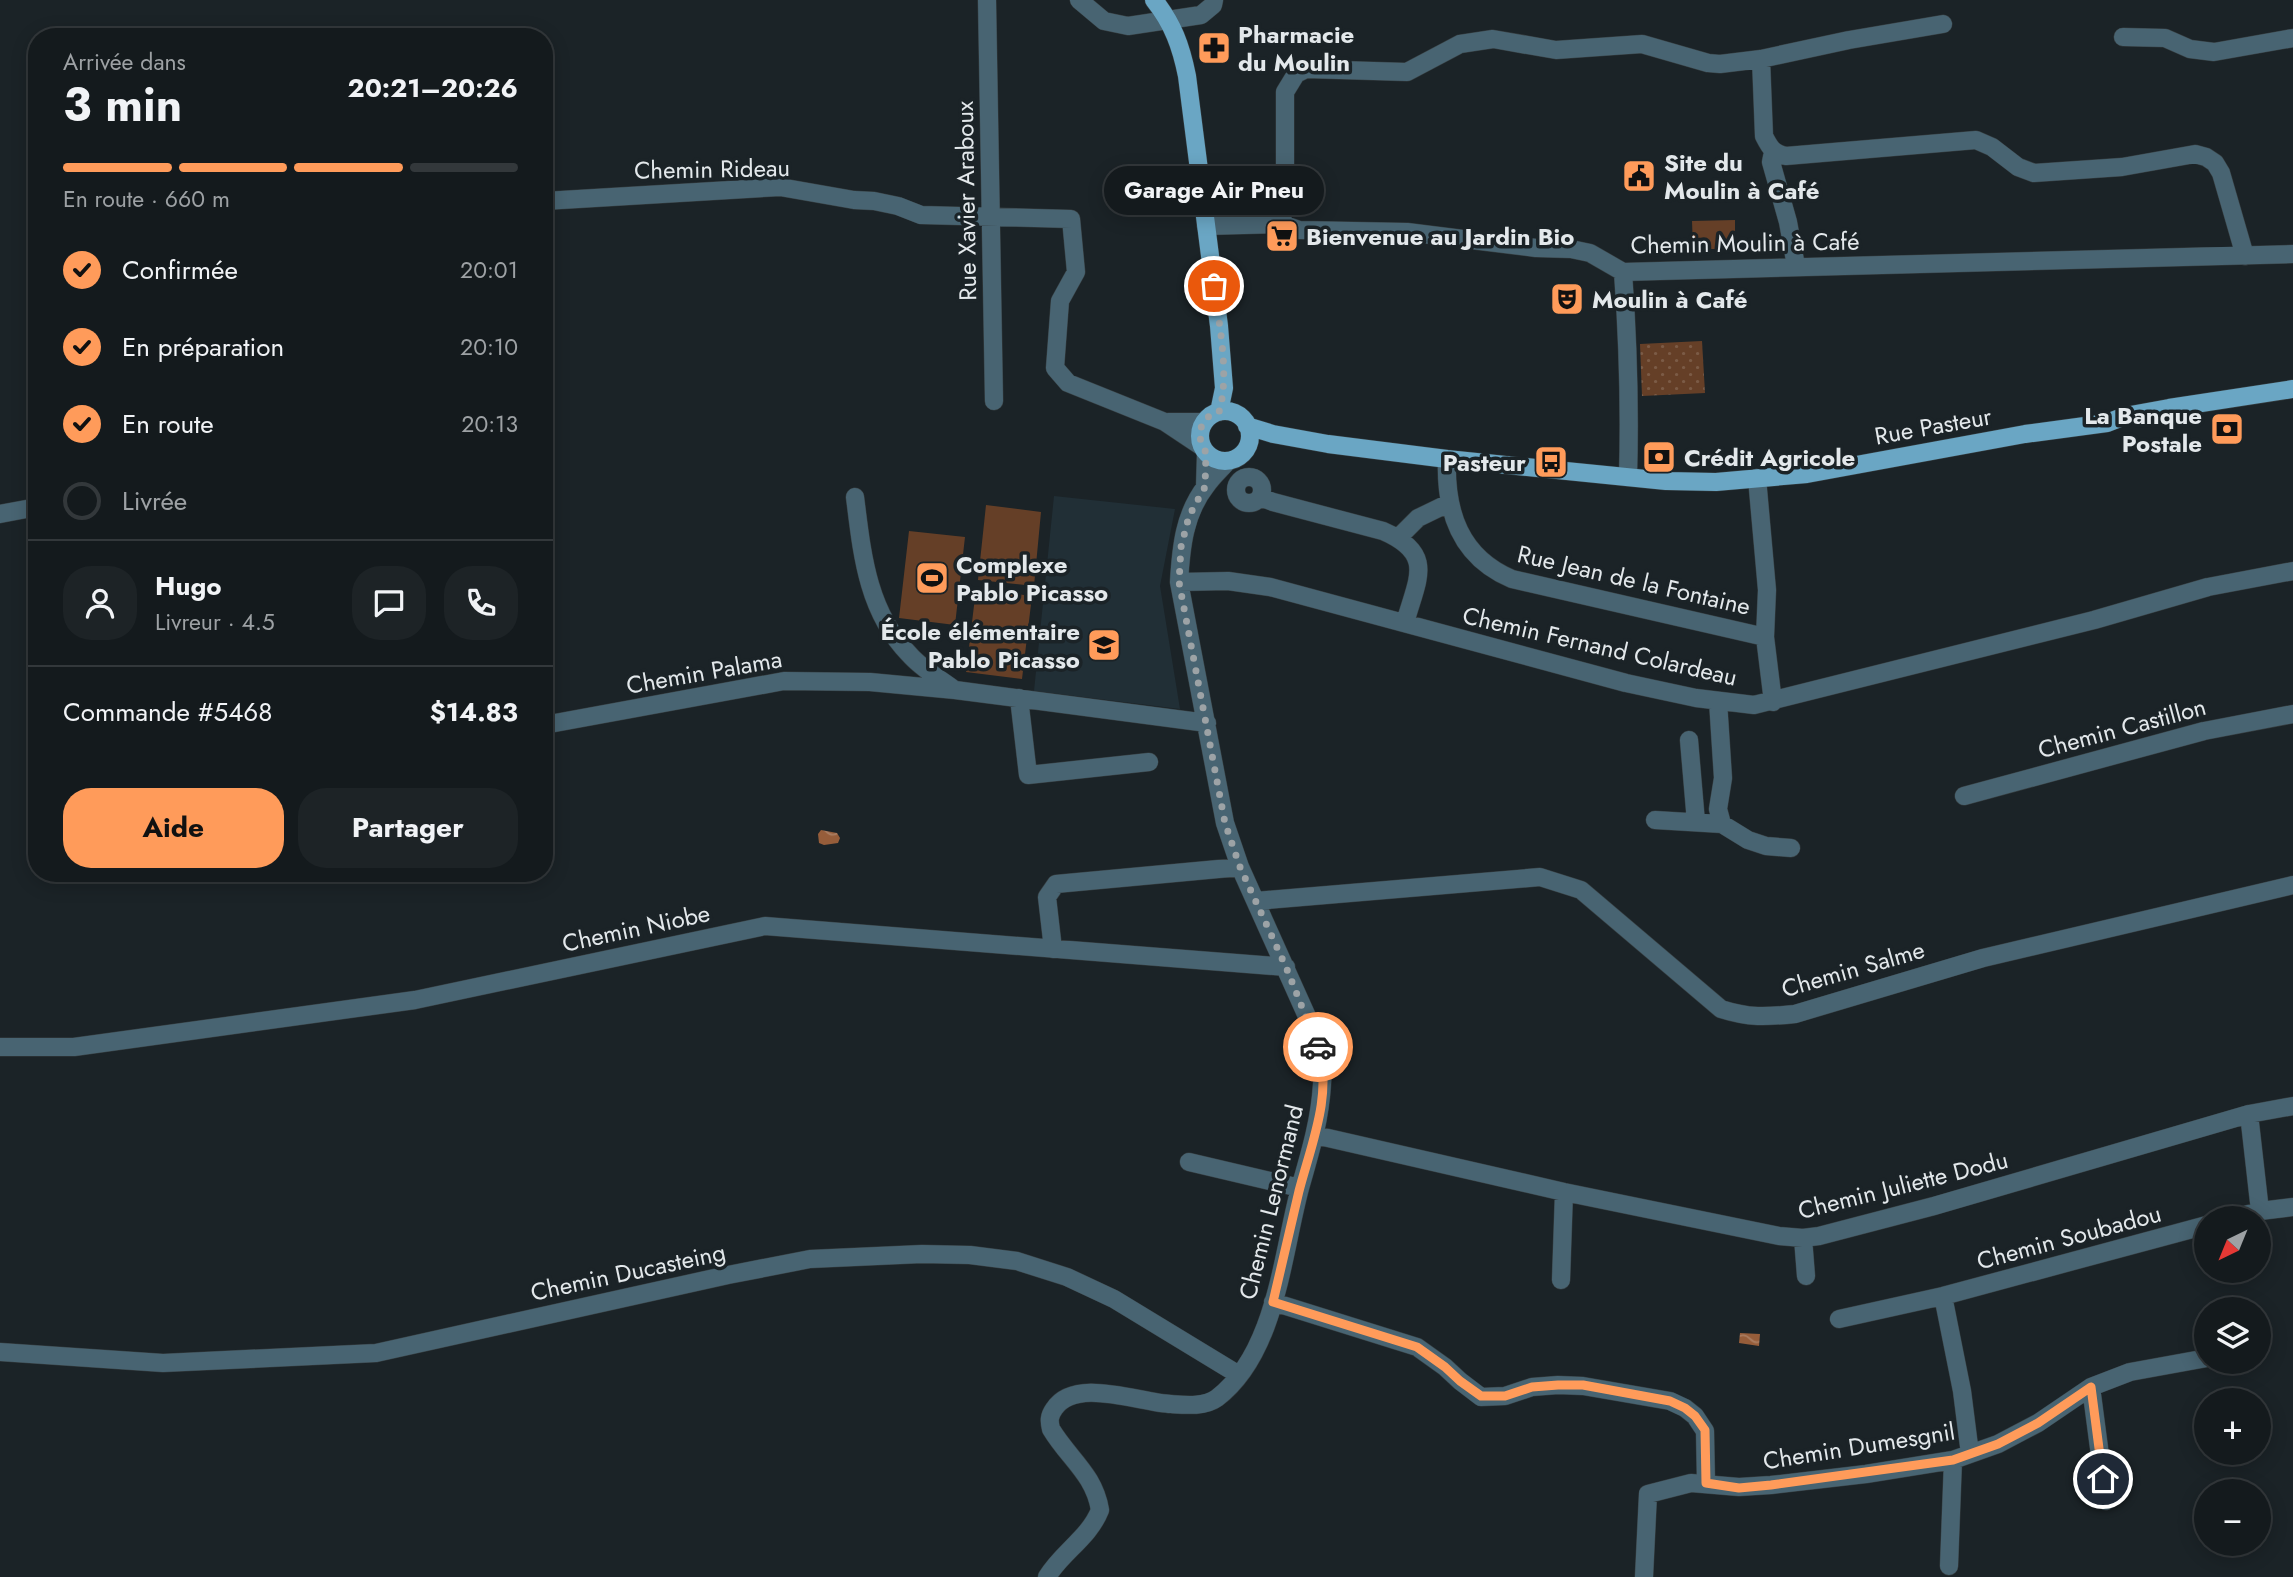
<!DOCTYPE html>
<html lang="fr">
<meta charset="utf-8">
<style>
:root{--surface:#141a1d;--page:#1d2326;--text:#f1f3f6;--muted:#9da1a4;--line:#33383b;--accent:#ff9b5a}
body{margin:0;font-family:Jost,sans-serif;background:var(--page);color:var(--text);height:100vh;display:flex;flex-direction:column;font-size:26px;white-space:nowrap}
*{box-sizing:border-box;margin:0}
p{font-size:23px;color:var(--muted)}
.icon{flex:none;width:38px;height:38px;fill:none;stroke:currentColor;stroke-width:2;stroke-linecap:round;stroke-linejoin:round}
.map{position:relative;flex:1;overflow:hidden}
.drawer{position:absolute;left:28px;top:28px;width:525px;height:854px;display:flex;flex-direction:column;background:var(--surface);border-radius:28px;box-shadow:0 4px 18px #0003,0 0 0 2px var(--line)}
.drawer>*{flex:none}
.needle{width:46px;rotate:223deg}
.controls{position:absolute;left:2194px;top:1206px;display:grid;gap:14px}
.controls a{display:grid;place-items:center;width:77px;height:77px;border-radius:50%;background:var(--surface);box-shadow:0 4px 18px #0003,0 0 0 2px var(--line);font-size:35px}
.pin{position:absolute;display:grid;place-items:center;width:60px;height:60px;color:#fff;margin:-30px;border:4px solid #fff;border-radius:50%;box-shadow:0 2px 7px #0007}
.courier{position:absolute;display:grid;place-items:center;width:70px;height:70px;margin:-35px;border:5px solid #ff9b5a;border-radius:50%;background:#fff;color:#222;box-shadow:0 2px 9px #0007}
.bubble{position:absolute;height:49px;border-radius:24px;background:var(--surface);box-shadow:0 4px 18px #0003,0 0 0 2px var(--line);font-size:23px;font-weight:700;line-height:49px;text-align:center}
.summary em{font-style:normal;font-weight:700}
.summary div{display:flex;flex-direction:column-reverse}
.summary{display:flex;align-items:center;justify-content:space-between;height:119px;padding:0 35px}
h1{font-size:46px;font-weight:700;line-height:52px}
.bar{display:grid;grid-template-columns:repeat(4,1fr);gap:10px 7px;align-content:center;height:84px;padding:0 35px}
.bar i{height:9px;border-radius:5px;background:var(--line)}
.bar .current{background:var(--accent)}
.bar p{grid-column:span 4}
.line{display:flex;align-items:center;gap:18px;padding:0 35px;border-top:2px solid var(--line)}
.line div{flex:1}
.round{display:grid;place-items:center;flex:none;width:74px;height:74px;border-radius:28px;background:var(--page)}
ol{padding:0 35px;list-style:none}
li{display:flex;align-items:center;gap:21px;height:77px}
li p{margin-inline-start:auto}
li .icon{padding:7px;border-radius:50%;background:var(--accent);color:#111;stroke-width:4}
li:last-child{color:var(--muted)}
li i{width:38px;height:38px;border:4px solid var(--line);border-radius:50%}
.cta{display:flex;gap:14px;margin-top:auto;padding:14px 35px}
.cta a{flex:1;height:80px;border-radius:28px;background:var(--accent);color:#111;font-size:28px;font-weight:700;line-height:80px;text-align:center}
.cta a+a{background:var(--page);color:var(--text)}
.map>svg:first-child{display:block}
.built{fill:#212f36}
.green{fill:#653f27}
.park{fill:url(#park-dots)}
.water{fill:url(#water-waves)}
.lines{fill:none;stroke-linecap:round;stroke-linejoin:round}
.minor-casing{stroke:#373f42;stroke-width:19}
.major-casing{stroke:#373f42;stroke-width:19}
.minor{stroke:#486472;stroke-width:18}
.major{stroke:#6aa6c4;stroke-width:18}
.done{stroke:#9da3a6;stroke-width:7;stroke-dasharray:0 12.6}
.route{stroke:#ff9b5a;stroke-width:9}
.labels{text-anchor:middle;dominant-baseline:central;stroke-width:7;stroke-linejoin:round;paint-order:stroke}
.poi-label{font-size:24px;font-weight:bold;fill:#e3e8eb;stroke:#1b2327;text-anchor:start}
.street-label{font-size:24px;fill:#e3e8eb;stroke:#1b2327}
</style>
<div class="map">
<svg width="2293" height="1577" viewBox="0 0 2293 1577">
<defs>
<pattern id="park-dots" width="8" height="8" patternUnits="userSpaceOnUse" patternTransform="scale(1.75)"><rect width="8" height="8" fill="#653f27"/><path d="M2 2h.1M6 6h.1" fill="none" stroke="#7b5b46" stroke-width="1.8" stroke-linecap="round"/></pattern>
<pattern id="water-waves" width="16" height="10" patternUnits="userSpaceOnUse" patternTransform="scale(1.75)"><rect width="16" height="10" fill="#965d3a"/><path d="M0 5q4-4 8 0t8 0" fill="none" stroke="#a97c60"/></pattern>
</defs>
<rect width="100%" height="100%" fill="#1b2327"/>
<path class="built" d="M 1054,496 L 1175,509 L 1160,586 L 1180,709 L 1034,691 Z"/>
<path class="green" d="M 1735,220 L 1735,249 L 1693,249 L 1692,221 Z
M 986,505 L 1041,512 L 1034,586 L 978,580 Z
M 909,531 L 965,537 L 955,625 L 899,618 Z
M 976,589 L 1032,596 L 1022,679 L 966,672 Z"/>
<path class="park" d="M 1702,341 L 1705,393 L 1642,396 L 1640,344 Z"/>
<path class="water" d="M 821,830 L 837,833 L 840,838 L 838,843 L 824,845 L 819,843 L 818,834 Z
M 1740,1333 L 1760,1334 L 1759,1346 L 1739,1343 Z"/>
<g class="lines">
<defs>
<path id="minor" d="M 987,0 L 994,401
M 1079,0 L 1104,21 L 1128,26 L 1201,15 L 1213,5 L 1214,0
M 2123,37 L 2165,38 L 2190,49 L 2214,52 L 2293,38
M 1761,59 L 1764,136 C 1770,148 1773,153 1786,156 L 1976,140 L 1992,147 L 2018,167 L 2034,173 L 2122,167 L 2195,154 L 2206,157 L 2215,163 L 2221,173 L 2245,256
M 1773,152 L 1771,162 L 1788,222 L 1796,266
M 544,201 L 780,187 L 854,200 L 874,201 L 898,206 L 921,215 L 1071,219 L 1076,272 L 1060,301 L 1055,368 L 1068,383 L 1165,422 L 1201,446
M 1282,224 L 1285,180 L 1285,92 L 1296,74 L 1306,69 L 1407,72 L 1460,44 L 1493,39 L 1556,50 L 1642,44 L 1708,63 L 1720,64 L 1761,59 L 1849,40 L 1943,24
M 1206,226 L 1282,224 L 1299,230 L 1407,232 L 1536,248 L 1571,249 L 1590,253 L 1623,272 L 2293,254
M 1623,272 C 1628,341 1630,408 1628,477
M 1168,422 L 1204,422
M 1447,459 C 1445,512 1460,557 1512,579 L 1765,637
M1236 490a13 13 0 1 1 26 0a13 13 0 1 1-26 0Z
M 1757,478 L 1767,590 L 1765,637 L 1773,702
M 1205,487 L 1206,453
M 855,497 C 862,553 867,611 909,654 C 921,668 937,677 952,688
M 1260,497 L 1273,502 L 1383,531 C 1436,554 1417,579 1405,623
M 0,514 L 37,507
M 1398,538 L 1418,518 L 1449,503
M 1179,582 L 1228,581 L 1270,587 L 1626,683 L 1696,698 L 1754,705 L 2094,620 L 2208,587 L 2293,571
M 1019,698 L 1028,775 L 1149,762
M 1718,701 L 1723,778 L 1718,809 L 1722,824
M 544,725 L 784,681 L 870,682 L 955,690 L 1207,723
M 1689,740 L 1696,822
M 1964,796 L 2204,731 L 2293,714
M 1655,820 L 1722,824 L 1748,840 L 1766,846 L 1791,848
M 1256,901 L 1540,877 L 1581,890 L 1721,1009 C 1749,1018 1766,1017 1795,1014 L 1983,958 L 2293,885
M 1053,949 L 1047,897 L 1056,884 L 1240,867
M 0,1047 L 74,1047 L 415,1000 L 765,926 L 1286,967
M 2249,1114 L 2260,1211
M 1315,1135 L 1564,1192 L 1779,1236 L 1803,1238 L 1819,1236 L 1934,1206 L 2249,1114 L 2293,1106
M 1189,1162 L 1300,1188
M 2234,1218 L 2260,1211 L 2293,1207
M 1803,1238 L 1806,1276
M 1561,1280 L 1564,1192
M 1943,1296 L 1962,1391 L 1970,1454
M 1273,1302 L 1417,1347 L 1445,1367 L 1460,1381 L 1481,1397 L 1505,1396 L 1532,1387 L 1558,1385 L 1583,1386 L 1670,1401 L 1685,1408 L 1695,1416 L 1705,1431 L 1706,1483
M 1839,1319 L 1943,1296 L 2207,1225
M 0,1352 L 163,1363 L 376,1353 L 728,1275 L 810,1259 L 922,1254 L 970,1255 L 1017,1261 L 1067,1277 L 1114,1299 L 1239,1375
M 2091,1387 L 2106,1501
M 1949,1566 L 1953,1460
M 1047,1577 C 1062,1552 1089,1538 1100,1510 C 1094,1474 1069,1459 1051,1429 C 1049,1421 1049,1416 1054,1409 C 1075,1376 1140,1403 1171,1404 C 1185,1405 1205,1407 1217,1398 C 1276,1353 1282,1255 1300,1188 C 1310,1153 1320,1120 1322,1084 C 1324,1065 1319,1050 1314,1032 L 1240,867 L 1225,823 L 1179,582 C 1181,548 1184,514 1206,486 C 1212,477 1221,469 1228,461
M 1644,1577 L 1648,1494 L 1691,1483 L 1739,1487 L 1771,1485 L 1866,1474 L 1953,1460 L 1998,1444 L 2038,1423 L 2091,1387 L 2130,1372 L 2207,1358"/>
<path id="major" d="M 1154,0 C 1173,24 1181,46 1187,76 L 1219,326 L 1224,388 L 1219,412
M1200 436a25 25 0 1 1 50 0a25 25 0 1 1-50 0Z
M 1247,426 L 1273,434 L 1328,444 L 1447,459 L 1666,481 L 1716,482 L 1807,474 L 2025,434 L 2107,423 L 2125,416 L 2169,408 L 2293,389"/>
</defs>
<use href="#minor" class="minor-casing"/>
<use href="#major" class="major-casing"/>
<use href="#minor" class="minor"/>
<use href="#major" class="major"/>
</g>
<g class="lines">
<path class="done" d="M 1214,286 C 1219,324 1230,375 1219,412 L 1208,417 L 1200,429 L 1200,438 L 1206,453 L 1205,487 L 1189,516 L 1181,547 L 1179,582 L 1225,823 L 1240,867 L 1286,967 L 1318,1047"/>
<path class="route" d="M 1318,1047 C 1333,1094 1311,1145 1299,1191 C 1290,1228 1282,1265 1273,1302 L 1417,1347 L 1445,1367 L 1460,1381 L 1481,1396 L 1505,1396 L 1532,1387 L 1558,1385 L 1583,1385 L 1670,1401 L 1685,1408 L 1695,1416 L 1705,1430 L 1706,1483 L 1739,1488 L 1771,1485 L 1953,1460 L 1998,1444 L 2038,1423 L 2091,1387 L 2103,1479"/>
</g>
<defs>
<symbol id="pharmacy-square" viewBox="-11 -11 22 22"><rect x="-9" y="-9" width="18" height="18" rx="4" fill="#ff9b5a" stroke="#1b2327"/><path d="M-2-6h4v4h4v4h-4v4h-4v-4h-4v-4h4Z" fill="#111"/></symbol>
<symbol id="civic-square" viewBox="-11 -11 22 22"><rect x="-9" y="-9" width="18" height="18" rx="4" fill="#ff9b5a" stroke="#1b2327"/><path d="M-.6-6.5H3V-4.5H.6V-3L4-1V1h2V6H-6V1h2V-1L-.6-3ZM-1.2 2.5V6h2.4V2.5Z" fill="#111"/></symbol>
<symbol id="supermarket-square" viewBox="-11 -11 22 22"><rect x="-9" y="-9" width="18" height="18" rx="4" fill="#ff9b5a" stroke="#1b2327"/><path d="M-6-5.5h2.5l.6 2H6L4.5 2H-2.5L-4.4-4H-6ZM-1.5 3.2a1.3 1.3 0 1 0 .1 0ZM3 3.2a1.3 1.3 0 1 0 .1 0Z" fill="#111"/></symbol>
<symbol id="theatre-square" viewBox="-11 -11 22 22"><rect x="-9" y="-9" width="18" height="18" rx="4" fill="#ff9b5a" stroke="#1b2327"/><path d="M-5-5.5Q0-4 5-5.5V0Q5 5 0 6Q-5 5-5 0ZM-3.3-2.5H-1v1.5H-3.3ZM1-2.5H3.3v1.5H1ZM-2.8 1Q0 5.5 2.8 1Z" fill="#111"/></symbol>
<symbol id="bank-square" viewBox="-11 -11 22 22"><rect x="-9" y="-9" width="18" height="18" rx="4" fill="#ff9b5a" stroke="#1b2327"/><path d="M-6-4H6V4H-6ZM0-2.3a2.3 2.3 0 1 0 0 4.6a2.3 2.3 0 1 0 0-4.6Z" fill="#111"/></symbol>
<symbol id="bus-square" viewBox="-11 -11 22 22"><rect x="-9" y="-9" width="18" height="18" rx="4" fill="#ff9b5a" stroke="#1b2327"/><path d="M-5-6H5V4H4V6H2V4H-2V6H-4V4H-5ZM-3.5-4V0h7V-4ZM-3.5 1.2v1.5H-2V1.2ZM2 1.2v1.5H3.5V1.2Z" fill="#111"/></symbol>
<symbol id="stadium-square" viewBox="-11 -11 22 22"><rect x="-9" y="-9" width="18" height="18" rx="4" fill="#ff9b5a" stroke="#1b2327"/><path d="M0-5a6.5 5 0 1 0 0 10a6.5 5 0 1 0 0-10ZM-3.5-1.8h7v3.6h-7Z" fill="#111"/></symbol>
<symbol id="school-square" viewBox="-11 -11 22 22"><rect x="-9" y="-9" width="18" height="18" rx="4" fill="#ff9b5a" stroke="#1b2327"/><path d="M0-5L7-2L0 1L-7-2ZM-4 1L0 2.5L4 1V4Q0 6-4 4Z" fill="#111"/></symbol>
</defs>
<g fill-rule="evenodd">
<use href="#pharmacy-square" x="1195" y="29" width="38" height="38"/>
<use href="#civic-square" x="1620" y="157" width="38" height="38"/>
<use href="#supermarket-square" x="1263" y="217" width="38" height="38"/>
<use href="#theatre-square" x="1548" y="280" width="38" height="38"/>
<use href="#bank-square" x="2208" y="410" width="38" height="38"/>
<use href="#bank-square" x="1640" y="438" width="38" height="38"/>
<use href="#bus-square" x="1532" y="443" width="38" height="38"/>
<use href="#stadium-square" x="913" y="559" width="38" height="38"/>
<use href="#school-square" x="1085" y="626" width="38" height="38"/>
</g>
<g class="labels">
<g class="poi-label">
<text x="1238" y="34">Pharmacie<tspan x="1238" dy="28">du Moulin</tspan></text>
<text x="1664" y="162">Site du<tspan x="1664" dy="28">Moulin à Café</tspan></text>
<text x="1306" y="236">Bienvenue au Jardin Bio</text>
<text x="1592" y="299">Moulin à Café</text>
<text x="2202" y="415" text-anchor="end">La Banque<tspan x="2202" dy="28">Postale</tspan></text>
<text x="1684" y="457">Crédit Agricole</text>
<text x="1526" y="462" text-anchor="end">Pasteur</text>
<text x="956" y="564">Complexe<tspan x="956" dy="28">Pablo Picasso</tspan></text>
<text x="1080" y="631" text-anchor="end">École élémentaire<tspan x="1080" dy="28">Pablo Picasso</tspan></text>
</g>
<g class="street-label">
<text transform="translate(712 169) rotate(-1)">Chemin Rideau</text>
<text transform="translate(966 201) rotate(-91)">Rue Xavier Araboux</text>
<text transform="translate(1745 243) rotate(-1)">Chemin Moulin à Café</text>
<text transform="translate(1933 426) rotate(-10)">Rue Pasteur</text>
<text transform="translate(1634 580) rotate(13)">Rue Jean de la Fontaine</text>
<text transform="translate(1600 646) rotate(13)">Chemin Fernand Colardeau</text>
<text transform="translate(704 672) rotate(-10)">Chemin Palama</text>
<text transform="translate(2122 728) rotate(-15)">Chemin Castillon</text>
<text transform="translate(636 928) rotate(-12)">Chemin Niobe</text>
<text transform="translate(1853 969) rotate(-16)">Chemin Salme</text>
<text transform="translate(1903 1185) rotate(-14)">Chemin Juliette Dodu</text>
<text transform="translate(1271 1202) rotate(-76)">Chemin Lenormand</text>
<text transform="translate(2069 1237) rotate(-15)">Chemin Soubadou</text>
<text transform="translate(628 1272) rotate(-12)">Chemin Ducasteing</text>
<text transform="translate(1859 1446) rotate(-9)">Chemin Dumesgnil</text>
</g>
</g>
</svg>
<div class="controls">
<a><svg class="needle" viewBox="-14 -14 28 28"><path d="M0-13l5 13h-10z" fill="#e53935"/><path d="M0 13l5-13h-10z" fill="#9da1a4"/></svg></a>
<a><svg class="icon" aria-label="layers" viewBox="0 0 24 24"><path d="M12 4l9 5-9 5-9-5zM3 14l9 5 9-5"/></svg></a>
<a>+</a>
<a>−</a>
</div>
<div class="pin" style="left:1214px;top:286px;background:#ea580c"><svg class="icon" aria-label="bag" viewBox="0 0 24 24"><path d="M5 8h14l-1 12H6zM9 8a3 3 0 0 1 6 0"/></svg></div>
<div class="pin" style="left:2103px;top:1479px;background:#1f2937"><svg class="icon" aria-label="home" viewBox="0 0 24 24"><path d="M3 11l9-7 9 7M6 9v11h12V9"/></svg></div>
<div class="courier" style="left:1318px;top:1047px"><svg class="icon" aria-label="car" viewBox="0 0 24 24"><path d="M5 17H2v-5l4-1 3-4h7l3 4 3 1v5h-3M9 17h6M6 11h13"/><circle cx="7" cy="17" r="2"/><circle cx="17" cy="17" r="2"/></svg></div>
<div class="bubble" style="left:1104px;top:166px;width:220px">Garage Air Pneu</div>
<section class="drawer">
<div class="summary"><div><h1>3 min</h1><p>Arrivée dans</p></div><em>20:21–20:26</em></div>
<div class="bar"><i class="current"></i><i class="current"></i><i class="current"></i><i></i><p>En route · 660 m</p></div>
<ol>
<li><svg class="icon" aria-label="check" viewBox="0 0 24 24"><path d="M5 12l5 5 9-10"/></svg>Confirmée<p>20:01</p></li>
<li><svg class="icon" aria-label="check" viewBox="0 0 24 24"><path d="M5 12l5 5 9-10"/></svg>En préparation<p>20:10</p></li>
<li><svg class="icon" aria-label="check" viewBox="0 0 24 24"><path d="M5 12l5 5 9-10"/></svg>En route<p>20:13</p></li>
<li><i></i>Livrée</li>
</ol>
<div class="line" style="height:126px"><a class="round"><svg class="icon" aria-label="person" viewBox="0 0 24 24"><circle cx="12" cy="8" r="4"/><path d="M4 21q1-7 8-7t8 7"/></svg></a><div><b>Hugo</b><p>Livreur · 4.5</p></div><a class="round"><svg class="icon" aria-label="chat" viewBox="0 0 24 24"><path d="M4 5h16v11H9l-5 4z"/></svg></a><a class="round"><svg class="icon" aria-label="phone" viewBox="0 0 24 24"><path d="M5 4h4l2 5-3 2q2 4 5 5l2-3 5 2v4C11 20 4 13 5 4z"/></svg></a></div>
<div class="line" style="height:91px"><div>Commande #5468</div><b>$14.83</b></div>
<div class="cta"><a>Aide</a><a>Partager</a></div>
</section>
</div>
